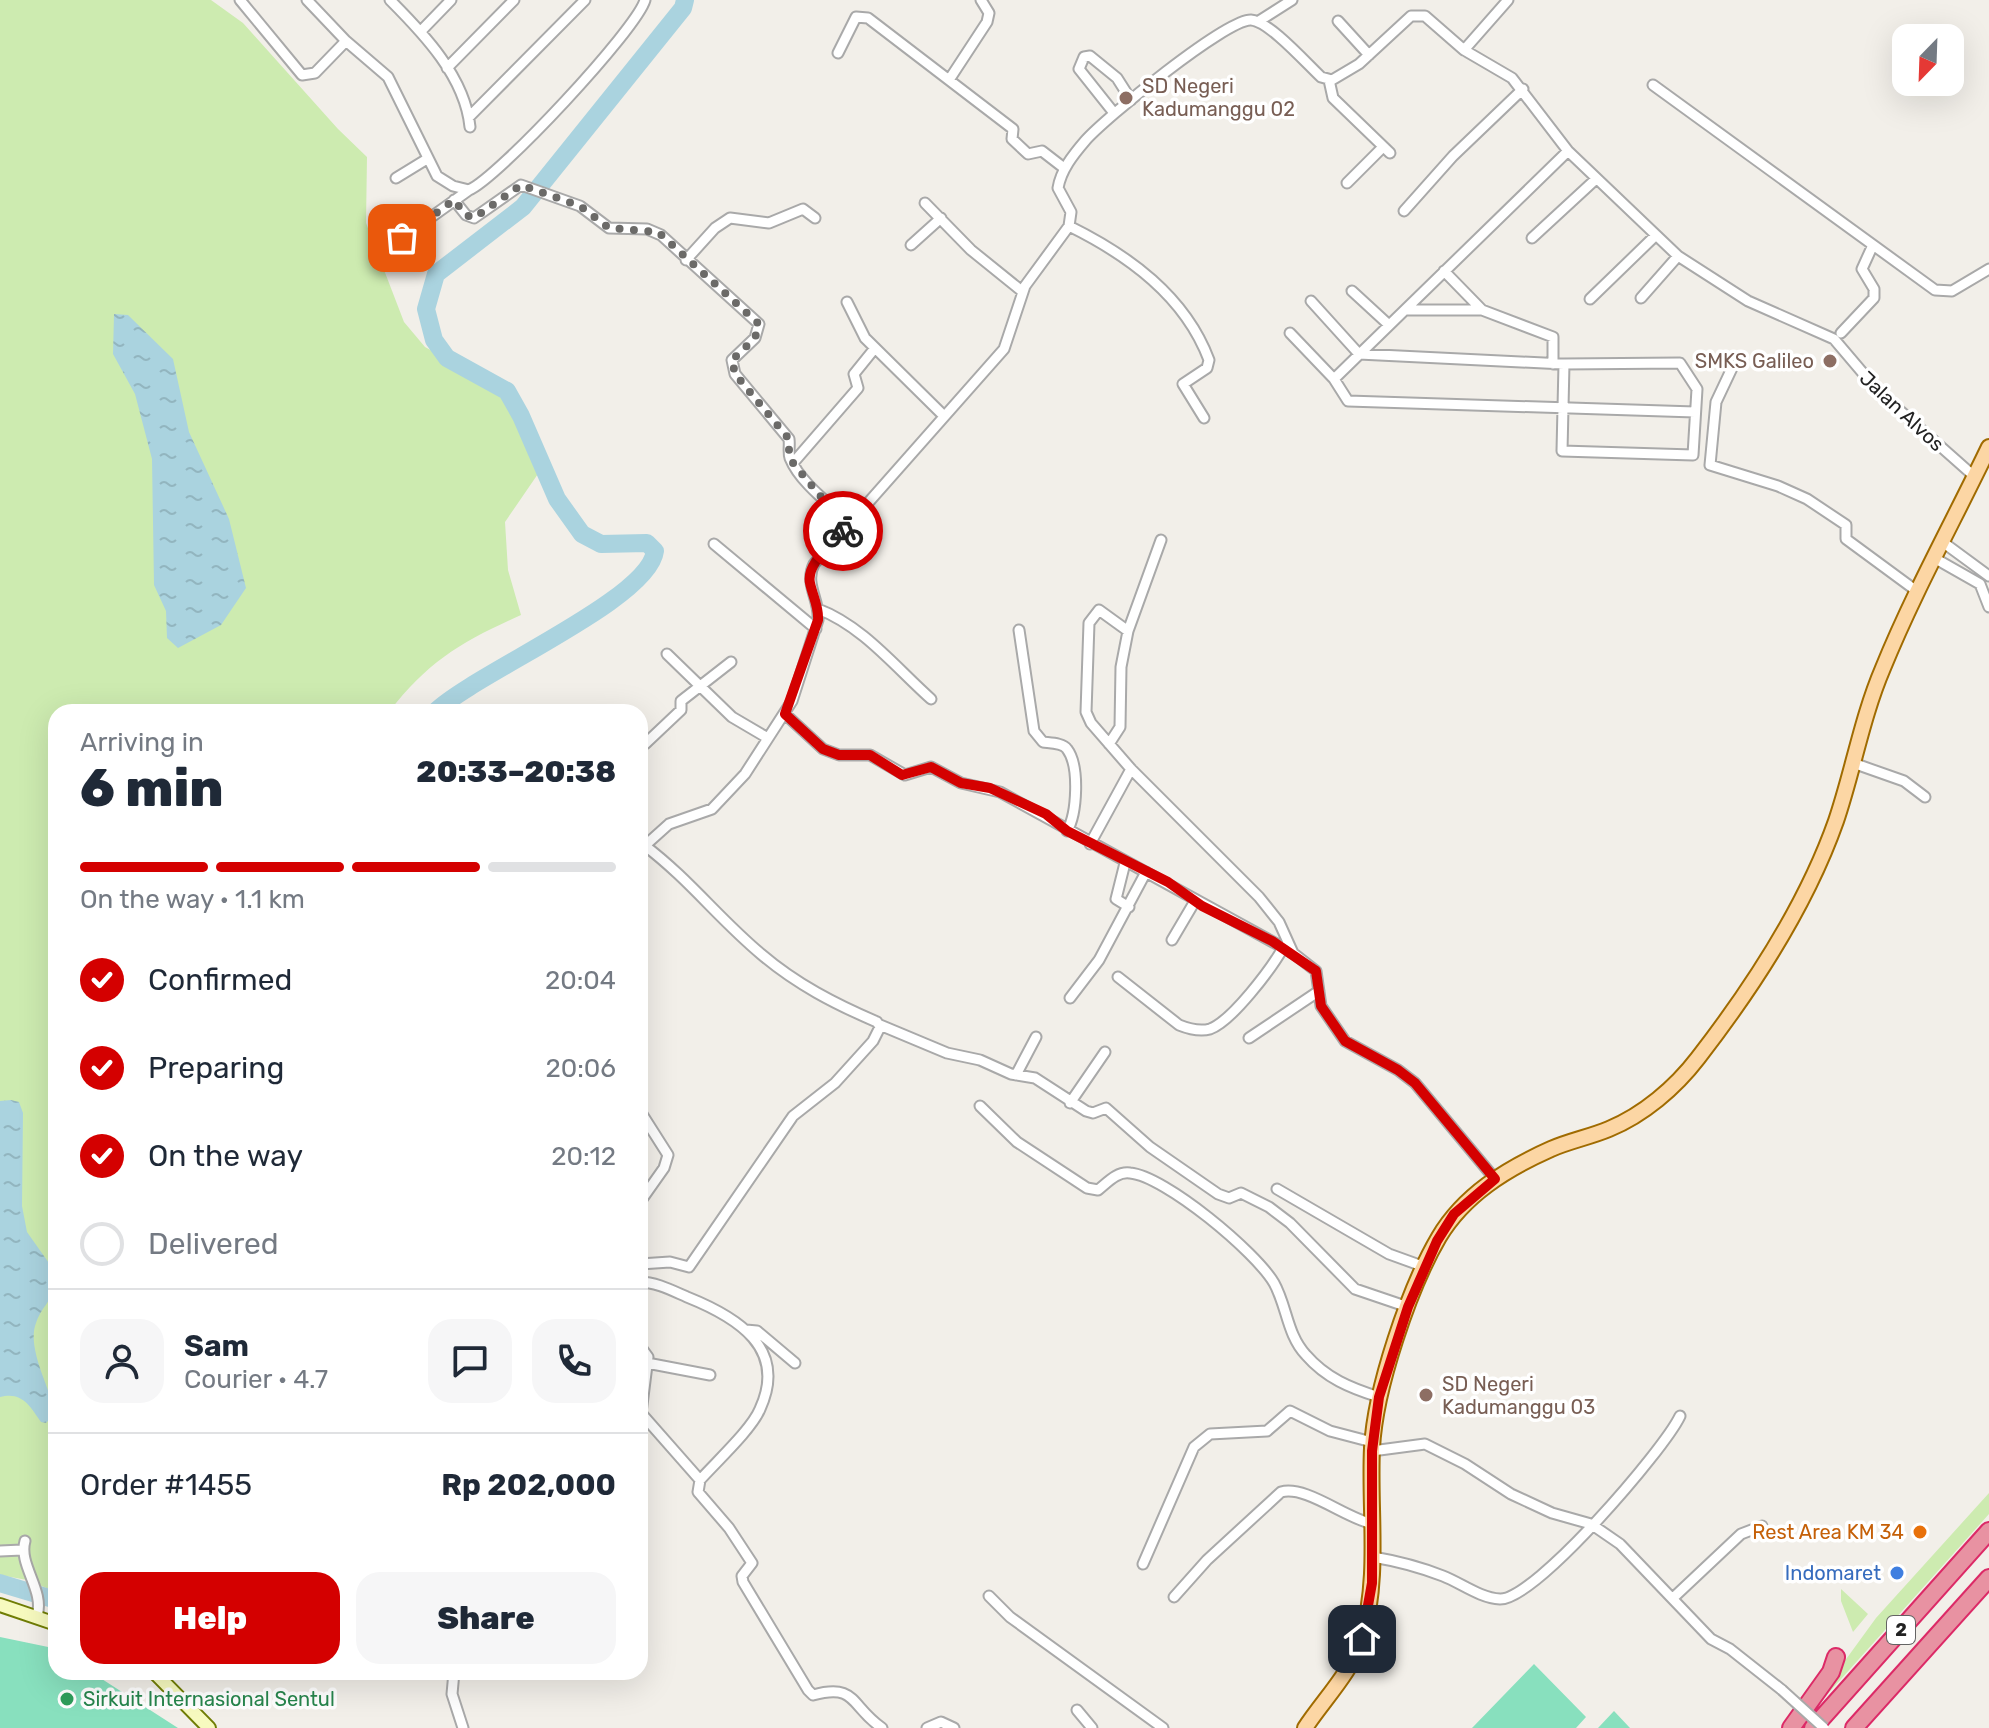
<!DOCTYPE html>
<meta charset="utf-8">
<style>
:root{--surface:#fff;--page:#f6f6f7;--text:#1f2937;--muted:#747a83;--line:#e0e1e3;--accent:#d40000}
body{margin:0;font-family:Rubik,sans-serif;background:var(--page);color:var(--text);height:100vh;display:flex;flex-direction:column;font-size:30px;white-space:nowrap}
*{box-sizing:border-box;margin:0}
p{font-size:26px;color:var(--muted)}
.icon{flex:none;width:44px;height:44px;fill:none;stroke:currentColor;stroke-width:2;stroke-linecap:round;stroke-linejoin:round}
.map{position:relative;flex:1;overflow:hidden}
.sheet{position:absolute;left:48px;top:704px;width:600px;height:976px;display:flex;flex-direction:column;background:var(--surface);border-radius:24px;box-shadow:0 8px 32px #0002}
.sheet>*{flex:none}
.needle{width:52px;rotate:203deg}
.fabs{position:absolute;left:1892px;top:24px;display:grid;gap:16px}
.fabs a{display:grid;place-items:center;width:72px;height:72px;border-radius:16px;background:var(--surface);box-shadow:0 8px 32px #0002;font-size:40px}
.pin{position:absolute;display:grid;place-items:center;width:68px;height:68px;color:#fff;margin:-34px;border-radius:16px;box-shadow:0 4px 12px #0006}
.courier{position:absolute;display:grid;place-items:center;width:80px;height:80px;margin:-40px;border:6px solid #d40000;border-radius:50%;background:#fff;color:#222;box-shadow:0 2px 10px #0007}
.summary em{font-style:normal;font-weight:800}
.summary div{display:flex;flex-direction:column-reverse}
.summary{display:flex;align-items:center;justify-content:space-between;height:136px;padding:0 32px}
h1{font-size:52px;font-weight:800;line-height:60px}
.bar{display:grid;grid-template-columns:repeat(4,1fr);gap:12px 8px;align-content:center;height:96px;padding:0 32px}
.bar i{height:10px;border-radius:6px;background:var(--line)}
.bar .current{background:var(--accent)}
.bar p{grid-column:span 4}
.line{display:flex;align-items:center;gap:20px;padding:0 32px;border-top:2px solid var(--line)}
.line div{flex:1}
.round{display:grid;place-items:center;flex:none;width:84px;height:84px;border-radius:24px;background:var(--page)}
ol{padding:0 32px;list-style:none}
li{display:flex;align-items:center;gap:24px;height:88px}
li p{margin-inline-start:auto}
li .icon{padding:8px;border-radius:50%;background:var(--accent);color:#fff;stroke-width:4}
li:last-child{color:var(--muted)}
li i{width:44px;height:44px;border:4px solid var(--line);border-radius:50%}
.action{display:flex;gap:16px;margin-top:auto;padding:16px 32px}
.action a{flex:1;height:92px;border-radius:24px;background:var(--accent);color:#fff;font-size:32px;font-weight:800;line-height:92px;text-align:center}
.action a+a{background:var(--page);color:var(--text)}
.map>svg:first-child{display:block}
.grass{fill:#cdebb0}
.pitch{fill:#88e0be}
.water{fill:url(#water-ripples)}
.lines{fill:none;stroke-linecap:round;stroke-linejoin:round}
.river{stroke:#aad3df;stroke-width:18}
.street-casing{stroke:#a9a9a9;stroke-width:13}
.secondary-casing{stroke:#707d05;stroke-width:16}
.primary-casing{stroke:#a06b00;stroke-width:18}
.highway-casing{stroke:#dc2a67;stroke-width:20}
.street{stroke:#fff;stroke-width:9}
.secondary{stroke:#f7fabf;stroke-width:12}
.primary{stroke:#fcd6a4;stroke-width:14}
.highway{stroke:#e892a2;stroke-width:16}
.street-bridge-casing{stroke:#a9a9a9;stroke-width:13;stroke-linecap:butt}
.street-bridge{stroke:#fff;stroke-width:9}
.done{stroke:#6b6a68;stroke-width:8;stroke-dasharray:0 14.4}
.route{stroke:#d40000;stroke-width:10}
.education-dot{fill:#8d6e63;stroke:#fff;stroke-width:3}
.food-dot{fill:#e8710a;stroke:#fff;stroke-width:3}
.shop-dot{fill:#3f7fe0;stroke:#fff;stroke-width:3}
.leisure-dot{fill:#2e9e5b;stroke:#fff;stroke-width:3}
.labels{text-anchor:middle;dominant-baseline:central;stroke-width:7;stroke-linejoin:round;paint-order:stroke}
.shield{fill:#fff;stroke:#646464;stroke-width:2}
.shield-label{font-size:18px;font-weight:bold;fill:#222}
.education-label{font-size:20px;fill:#785e54;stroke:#fff;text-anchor:start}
.street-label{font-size:20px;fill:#222;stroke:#fff}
.food-label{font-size:20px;fill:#c56008;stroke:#fff;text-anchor:end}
.shop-label{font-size:20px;fill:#366cbe;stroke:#fff;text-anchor:end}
.leisure-label{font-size:20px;fill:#27864d;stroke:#fff;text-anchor:start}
</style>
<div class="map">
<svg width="1989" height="1728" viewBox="0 0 1989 1728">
<defs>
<pattern id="water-ripples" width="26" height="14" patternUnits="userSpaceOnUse" patternTransform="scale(2)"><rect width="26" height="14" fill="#aad3df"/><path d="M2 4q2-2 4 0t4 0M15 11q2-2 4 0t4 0" fill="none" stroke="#92b5bf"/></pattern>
</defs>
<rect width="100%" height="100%" fill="#f2efe9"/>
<path class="grass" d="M 0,0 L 211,0 L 243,23 L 338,129 L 367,157 L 366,223 L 404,322 L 425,347 L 507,391 L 521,416 L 542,468 L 505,522 L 508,570 L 521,615 C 463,641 429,660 389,712 L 56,712 L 56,1592 L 27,1580 L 0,1575 Z
M 1989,1493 L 1989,1514 L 1824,1698 L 1820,1695 L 1876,1618 Z
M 1841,1589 L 1868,1614 L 1853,1632 L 1841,1601 Z"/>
<path class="pitch" d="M 0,1637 L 53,1648 L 56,1650 L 56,1672 L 91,1672 L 178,1728 L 0,1728 Z
M 1534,1664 L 1586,1717 L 1576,1728 L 1472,1728 Z
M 1614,1711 L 1630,1728 L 1598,1728 Z"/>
<path class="water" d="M 114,314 L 128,315 L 173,359 L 189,432 L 229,519 L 246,588 L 221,625 L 178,648 L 167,638 L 166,611 L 154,585 L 152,459 L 135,394 L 113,354 Z
M 11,1100 L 19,1102 L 23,1113 L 22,1206 L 27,1232 L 56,1273 C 56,1301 44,1301 36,1323 C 26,1348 51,1390 55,1413 L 46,1423 L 41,1422 C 30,1406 22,1391 0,1397 L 0,1101 Z"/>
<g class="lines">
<path class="river" d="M 435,712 C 475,673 649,600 655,551 L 647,543 L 601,544 L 582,534 L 557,499 L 521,416 L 507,391 L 447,358 L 434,340 L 426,309 L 436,274 L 523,207 L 683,8 L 685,0
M 0,1583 L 56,1600"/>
<defs>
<path id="street" d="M 240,0 L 302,75 L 315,73 L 346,41
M 307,0 L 346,41 L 388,77 L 437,176 L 453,186 L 469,190 C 498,178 637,29 645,0
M 390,0 C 424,34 465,77 470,127
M 1259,21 L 1292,0
M 1338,21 L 1369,55
M 421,31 L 451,0
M 1464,50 L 1508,0
M 838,53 L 856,17 L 868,18 L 1013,129 L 1012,139 L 1028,154 L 1042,151 L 1064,168
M 447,68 L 514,0
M 949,80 L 987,22 L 989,13 L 981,0
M 1329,80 L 1333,98 L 1390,153
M 1653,85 L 1935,290 L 1952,291 L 1989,269
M 1114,113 L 1079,69 L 1084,57 L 1090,56 L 1117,78 L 1131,100
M 469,117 L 585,0
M 396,178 L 427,159
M 1347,183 L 1383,147
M 454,200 L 466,215 L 474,218 L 521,185 L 580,206 L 609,228 L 647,229 L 661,235 L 759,324 L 755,338 L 732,360 L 735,374 L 789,439 C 790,445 788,452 790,458 C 800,483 831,505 850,523
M 925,203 L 971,250 L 1023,292
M 1404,211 L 1453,156 L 1523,89
M 1069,226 C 1128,255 1185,296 1209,360 L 1207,368 L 1183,384 L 1204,418
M 402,238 L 469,190
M 1532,238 L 1596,179
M 911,245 L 941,218
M 686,260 L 715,228 L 730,218 L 769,223 L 803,209 L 815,218
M 1444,271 L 1482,310 L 1553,337 L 1553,364
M 1352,291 L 1389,325
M 1641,298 L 1678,256
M 1590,299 L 1655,236
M 1311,301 L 1359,354 L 1564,364 L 1680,363 L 1697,389 L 1693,455 L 1562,451 L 1564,364
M 847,302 L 865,338 L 944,416
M 1406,310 L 1482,310
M 1290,333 L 1334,379 L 1348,401 L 1695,412
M 1841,333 L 1874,298 L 1874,289 L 1862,269 L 1872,247
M 1733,366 L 1716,402 L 1710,465 L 1778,486 L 1807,499 L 1846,525 L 1846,539 L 1918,592
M 1334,379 L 1568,151
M 793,463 L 858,388 L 854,374 L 875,348
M 1161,540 L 1128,631 L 1099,610 L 1089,623 L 1086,712 L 1091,723 L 1131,769 L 1259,897 L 1279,922 L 1293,953
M 1944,543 L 1989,576
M 714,544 L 816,629
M 1936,559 L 1980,584 L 1989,607
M 818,609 C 863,626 896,668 931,699
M 1019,630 L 1034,731 L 1043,742 C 1050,743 1063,743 1067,749 C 1080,766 1077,814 1067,831
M 667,654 L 732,717 L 766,737
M 785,714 L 823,749 L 839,755 L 870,755 L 905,775 L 931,767 L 961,783 L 1000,792 L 1293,953 L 1316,971 L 1321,1006 L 1345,1041 L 1398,1070 L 1415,1083 L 1495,1179
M 645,744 L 681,710 L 681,701 L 731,662
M 1109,744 L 1120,727 L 1121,667 L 1128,631
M 1853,763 L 1904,781 L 1925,797
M 1090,844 L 1131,769
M 640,850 L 669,824 L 712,809 L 745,774 L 792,701 L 818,620 C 820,600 804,584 814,564 L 1004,349 L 1025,286 L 1069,226 L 1071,212 L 1058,188 C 1061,170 1073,155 1085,141 C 1104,119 1226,19 1251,20 C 1269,21 1307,64 1321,77 L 1332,80 L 1359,64 L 1411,16 L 1425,16 L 1464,50 L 1512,78 L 1568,151 L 1678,256 L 1748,301 L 1834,339 L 1879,392 L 1975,477
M 1125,863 L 1116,899 L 1129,907
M 1172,940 L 1195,901
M 1118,977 L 1179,1025 C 1189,1029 1199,1032 1210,1029 C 1232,1021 1271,969 1283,948
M 1070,998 L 1099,960 L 1146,872
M 880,1025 L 947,1053 L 980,1060 L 1011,1074 L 1035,1078 L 1086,1111 L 1093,1113 L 1106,1108 L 1150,1147 L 1218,1194 L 1229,1198 L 1241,1193 L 1269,1207 L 1290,1223 L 1355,1289 L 1408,1307
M 1249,1038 L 1319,991
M 1016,1075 L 1036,1037
M 1070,1103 L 1105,1052
M 980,1106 L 1017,1142 L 1087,1188 L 1098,1190 C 1107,1183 1117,1171 1130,1173 C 1165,1176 1256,1252 1274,1283 C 1287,1306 1287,1335 1306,1355 C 1326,1378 1350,1388 1379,1397
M 640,1111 L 668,1155 L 664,1168 L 640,1202
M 1277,1189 L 1389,1254 L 1425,1267
M 640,1264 L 670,1262 L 689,1267 L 793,1116 L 835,1083 L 873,1041 L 880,1027 L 877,1022 C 835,1004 796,984 761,954 C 719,919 689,879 644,845
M 640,1282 C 656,1282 673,1291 687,1297 C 737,1317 788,1348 760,1409 C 752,1429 716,1462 700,1480 L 641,1413 L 648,1357 L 640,1346
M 746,1330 L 757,1331 L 795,1363
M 647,1363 L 710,1375
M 1372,1451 L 1425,1444 L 1465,1464 L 1511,1494 L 1552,1513 L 1591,1524 L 1620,1544 L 1711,1639 L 1730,1649 L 1782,1690
M 700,1480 L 698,1492 L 729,1528 L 752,1563 L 742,1576 L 743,1582 L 808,1690 L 813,1695 C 857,1683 850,1706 882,1728
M 25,1541 C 18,1565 45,1590 37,1616
M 0,1551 L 22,1550
M 1373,1557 C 1397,1561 1420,1567 1443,1576 C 1461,1583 1480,1598 1500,1599 C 1535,1600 1664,1450 1680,1416
M 1143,1564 L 1194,1447 L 1210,1434 L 1267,1431 L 1290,1411 L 1330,1431 L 1372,1442
M 989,1596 L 1010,1617 L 1163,1728
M 1174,1597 L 1207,1560 L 1281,1492 C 1306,1485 1345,1518 1373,1524
M 1673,1598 L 1741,1534 L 1762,1526
M 454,1672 L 452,1694 L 463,1728
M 1077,1710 L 1092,1728
M 927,1728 L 941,1722 L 954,1728"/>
<path id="secondary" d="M 0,1605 L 56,1624
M 154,1672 L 209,1728"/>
<path id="primary" d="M 1305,1728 C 1324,1699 1352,1672 1362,1638 C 1380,1576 1369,1511 1372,1448 C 1375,1389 1409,1288 1439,1237 C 1464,1195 1506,1169 1551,1149 C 1569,1141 1590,1137 1609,1129 C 1643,1115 1675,1088 1698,1058 C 1753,987 1806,906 1836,821 C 1853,771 1862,717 1883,668 C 1914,592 1954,520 1989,447"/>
<path id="highway" d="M 1791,1728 L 1831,1672 L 1836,1657
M 1813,1728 L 1989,1531
M 1854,1728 L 1989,1578"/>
</defs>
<use href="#street" class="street-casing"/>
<use href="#secondary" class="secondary-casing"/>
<use href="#primary" class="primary-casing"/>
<use href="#highway" class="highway-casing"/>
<use href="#street" class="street"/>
<use href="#secondary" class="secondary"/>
<use href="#primary" class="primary"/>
<use href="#highway" class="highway"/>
<defs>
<path id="street-bridge" d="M 1782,1690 L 1824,1728"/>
</defs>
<use href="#street-bridge" class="street-bridge-casing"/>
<use href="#street-bridge" class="street-bridge"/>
</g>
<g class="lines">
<path class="done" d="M 402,238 L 454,200 L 466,215 L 474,218 L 521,185 L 580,206 L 609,228 L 658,232 L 759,324 L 755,338 L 732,360 L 735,374 L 789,439 L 789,456 L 793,463 L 822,498 L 850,523 L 843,531"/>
<path class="route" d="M 843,531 C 831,545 806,564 810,583 C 813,597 819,607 818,620 L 785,714 L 823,749 L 839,755 L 870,755 L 902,775 L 931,767 L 961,783 L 990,788 L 1046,814 L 1067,831 L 1168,882 L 1202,906 L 1272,941 L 1316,971 L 1321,1006 L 1345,1041 L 1398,1070 L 1415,1083 L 1495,1179 L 1454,1214 L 1437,1241 L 1408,1307 L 1379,1397 L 1372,1451 L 1372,1583 L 1362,1639"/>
</g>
<g class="education-dot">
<circle cx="1126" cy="98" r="8"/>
<circle cx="1830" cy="361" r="8"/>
<circle cx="1426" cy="1395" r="8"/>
</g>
<circle class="food-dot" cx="1920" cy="1532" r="8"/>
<circle class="shop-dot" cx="1897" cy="1573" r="8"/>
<circle class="leisure-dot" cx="67" cy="1699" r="8"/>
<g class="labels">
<rect class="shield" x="1887" y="1616" width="28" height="28" rx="6"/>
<g class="shield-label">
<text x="1901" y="1630">2</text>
</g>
<g class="education-label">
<text x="1142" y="86">SD Negeri<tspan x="1142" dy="23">Kadumanggu 02</tspan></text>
<text x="1814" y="361" text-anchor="end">SMKS Galileo</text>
<text x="1442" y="1384">SD Negeri<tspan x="1442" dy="23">Kadumanggu 03</tspan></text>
</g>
<g class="street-label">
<text transform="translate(1902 411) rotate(43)">Jalan Alvos</text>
</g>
<g class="food-label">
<text x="1904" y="1532">Rest Area KM 34</text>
</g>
<g class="shop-label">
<text x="1881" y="1573">Indomaret</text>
</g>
<g class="leisure-label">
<text x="83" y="1699">Sirkuit Internasional Sentul</text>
</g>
</g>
</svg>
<div class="fabs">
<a><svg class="needle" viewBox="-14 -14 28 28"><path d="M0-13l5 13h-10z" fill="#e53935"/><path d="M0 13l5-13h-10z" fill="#747a83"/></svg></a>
</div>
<div class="pin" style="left:402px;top:238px;background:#ea580c"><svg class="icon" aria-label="bag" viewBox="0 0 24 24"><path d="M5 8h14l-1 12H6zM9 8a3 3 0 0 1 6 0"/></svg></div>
<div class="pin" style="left:1362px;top:1639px;background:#1f2937"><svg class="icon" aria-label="home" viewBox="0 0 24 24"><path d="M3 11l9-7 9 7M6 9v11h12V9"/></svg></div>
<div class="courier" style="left:843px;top:531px"><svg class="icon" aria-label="bike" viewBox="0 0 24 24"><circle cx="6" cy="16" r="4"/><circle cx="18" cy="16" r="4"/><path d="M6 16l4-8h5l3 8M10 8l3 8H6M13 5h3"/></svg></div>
<section class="sheet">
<div class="summary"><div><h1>6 min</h1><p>Arriving in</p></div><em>20:33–20:38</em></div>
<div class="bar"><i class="current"></i><i class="current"></i><i class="current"></i><i></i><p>On the way · 1.1 km</p></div>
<ol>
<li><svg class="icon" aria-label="check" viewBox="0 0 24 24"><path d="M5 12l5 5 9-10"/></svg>Confirmed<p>20:04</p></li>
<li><svg class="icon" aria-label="check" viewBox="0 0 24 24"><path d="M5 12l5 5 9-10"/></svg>Preparing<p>20:06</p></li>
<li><svg class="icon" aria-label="check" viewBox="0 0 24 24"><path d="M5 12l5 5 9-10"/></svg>On the way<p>20:12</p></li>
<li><i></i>Delivered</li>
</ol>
<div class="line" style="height:144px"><a class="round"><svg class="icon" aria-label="person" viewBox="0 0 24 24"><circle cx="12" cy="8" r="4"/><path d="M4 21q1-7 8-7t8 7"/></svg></a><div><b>Sam</b><p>Courier · 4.7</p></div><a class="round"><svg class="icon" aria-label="chat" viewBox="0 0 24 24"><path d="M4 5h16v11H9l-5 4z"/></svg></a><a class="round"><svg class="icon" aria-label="phone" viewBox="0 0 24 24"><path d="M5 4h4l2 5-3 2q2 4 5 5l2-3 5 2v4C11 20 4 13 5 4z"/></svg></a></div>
<div class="line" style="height:104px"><div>Order #1455</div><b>Rp 202,000</b></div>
<div class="action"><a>Help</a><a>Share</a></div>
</section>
</div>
